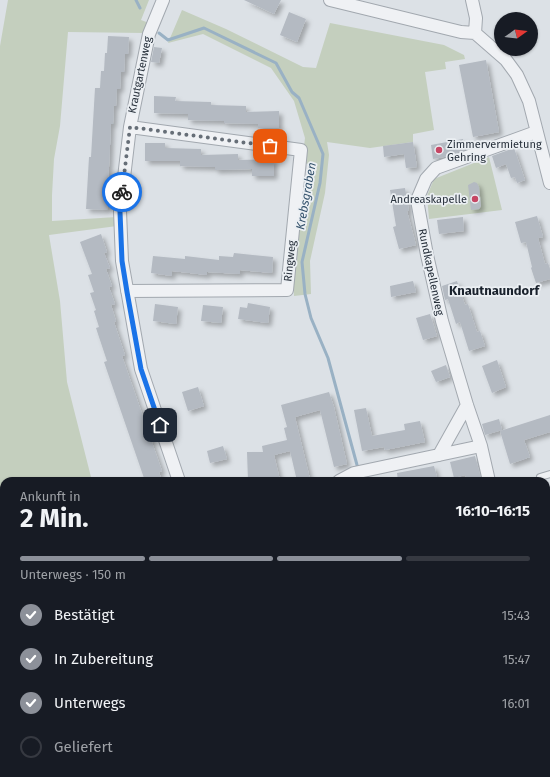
<!DOCTYPE html>
<html lang="de">
<meta charset="utf-8">
<style>
:root{--surface:#171b24;--page:#20242c;--text:#f1f3f6;--muted:#9ea1a6;--line:#363941;--accent:#8c9099}
body{margin:0;font-family:"Fira Sans",sans-serif;background:var(--page);color:var(--text);height:100vh;display:flex;flex-direction:column;font-size:15px;white-space:nowrap}
*{box-sizing:border-box;margin:0}
p{font-size:13px;color:var(--muted)}
.icon{flex:none;width:22px;height:22px;fill:none;stroke:currentColor;stroke-width:2;stroke-linecap:round;stroke-linejoin:round}
.map{position:relative;flex:1;overflow:hidden}
.drawer{position:absolute;left:0px;top:477px;width:550px;height:300px;display:flex;flex-direction:column;background:var(--surface);border-radius:12px 12px 0 0;box-shadow:0 1px 3px #0004}
.drawer>*{flex:none}
.needle{width:26px;rotate:75deg}
.buttons{position:absolute;left:494px;top:12px;display:grid;gap:8px}
.buttons a{display:grid;place-items:center;width:44px;height:44px;border-radius:50%;background:var(--surface);box-shadow:0 1px 3px #0004;font-size:20px}
.pin{position:absolute;display:grid;place-items:center;width:34px;height:34px;color:#fff;margin:-17px;border-radius:8px;box-shadow:0 2px 6px #0006}
.courier{position:absolute;display:grid;place-items:center;width:40px;height:40px;margin:-20px;border:3px solid #1a73e8;border-radius:50%;background:#fff;color:#222;box-shadow:0 1px 5px #0007}
.overview em{font-style:normal;font-weight:700}
.overview div{display:flex;flex-direction:column-reverse}
.overview{display:flex;align-items:center;justify-content:space-between;height:68px;padding:0 20px}
h1{font-size:26px;font-weight:700;line-height:30px}
.bar{display:grid;grid-template-columns:repeat(4,1fr);gap:6px 4px;align-content:center;height:48px;padding:0 20px}
.bar i{height:5px;border-radius:3px;background:var(--line)}
.bar .current{background:var(--accent)}
.bar p{grid-column:span 4}
ol{padding:0 20px;list-style:none}
li{display:flex;align-items:center;gap:12px;height:44px}
li p{margin-inline-start:auto}
li .icon{padding:4px;border-radius:50%;background:var(--accent);color:#fff;stroke-width:4}
li:last-child{color:var(--muted)}
li i{width:22px;height:22px;border:2px solid var(--line);border-radius:50%}
.map>svg:first-child{display:block}
.green{fill:#c4cfbe}
.water{fill:#99b1c4}
.lines{fill:none;stroke-linecap:round;stroke-linejoin:round}
.stream{stroke:#99b1c4;stroke-width:3}
.building{fill:#b4bac2;filter:url(#shadow)}
.service-casing{stroke:#a2a8af;stroke-width:8}
.minor-casing{stroke:#a2a8af;stroke-width:14}
.service{stroke:#eff1f4;stroke-width:6}
.minor{stroke:#eff1f4;stroke-width:12}
.done{stroke:#666e77;stroke-width:4;stroke-dasharray:0 7.2}
.route{stroke:#1a73e8;stroke-width:5}
.poi-dot{fill:#c64664;stroke:#ebeff3;stroke-width:1.5}
.labels{text-anchor:middle;dominant-baseline:central;stroke-width:3.5;stroke-linejoin:round;paint-order:stroke}
.street-label{font-size:11px;fill:#27303b;stroke:#ebeff3}
.poi-label{font-size:11px;fill:#27303b;stroke:#ebeff3;text-anchor:start}
.water-label{font-size:12px;font-style:italic;fill:#34526c;stroke:#ebeff3}
.quarter-label{font-size:13px;font-weight:bold;fill:#19212c;stroke:#ebeff3}
</style>
<div class="map">
<svg width="550" height="777" viewBox="0 0 550 777">
<defs>
<filter id="shadow"><feDropShadow dx="3.5" dy="3.5" stdDeviation="2" flood-color="#0004"/></filter>
</defs>
<rect width="100%" height="100%" fill="#dce1e6"/>
<path class="green" d="M 8,0 L 149,0 L 141,20 L 149,23 L 144,33 L 68,32 L 60,126 L 54,159 L 52,195 L 52,221 L 117,217 L 117,226 L 49,235 L 60,301 L 67,382 L 74,410 L 92,481 L 4,481 L 4,531 L 0,530 L 0,46 Z
M 182,10 L 226,29 L 303,67 L 316,68 L 330,23 L 444,45 L 464,55 L 465,59 L 445,62 L 446,69 L 425,72 L 434,130 L 413,134 L 413,142 L 370,148 L 327,142 L 329,155 L 325,193 L 310,261 L 311,294 L 294,296 L 293,261 L 299,202 L 304,202 L 308,164 L 302,163 L 305,138 L 294,101 L 271,68 L 203,34 L 168,43 Z
M 489,157 L 502,210 L 429,219 L 427,196 L 434,179 Z
M 71,773 L 217,773 L 217,777 L 73,777 Z
M 327,773 L 368,773 L 370,777 L 328,777 Z"/>
<path class="water" d="M 0,551 L 4,552 L 4,733 L 0,732 Z"/>
<g class="lines">
<path class="stream" d="M 136,0 L 140,8
M 159,33 L 168,40 L 204,28 L 276,63 L 292,92 L 299,98 L 323,154 L 320,183 L 302,262 L 305,294 L 311,318 L 328,358 L 357,465
M 375,773 L 377,777"/>
</g>
<path class="building" d="M 244,0 L 281,0 L 274,14 Z
M 289,12 L 306,19 L 297,42 L 280,35 Z
M 108,36 L 129,37 L 128,54 L 125,54 L 124,72 L 121,72 L 120,89 L 117,89 L 116,106 L 114,105 L 113,124 L 111,124 L 107,210 L 86,209 L 89,157 L 91,157 L 95,88 L 100,88 L 101,71 L 104,71 L 105,53 L 107,53 Z
M 154,47 L 162,48 L 159,63 L 151,62 Z
M 486,60 L 499,132 L 473,137 L 459,65 Z
M 154,96 L 176,97 L 175,101 L 211,102 L 211,105 L 246,106 L 246,112 L 279,111 L 279,128 L 258,128 L 258,124 L 224,123 L 224,121 L 188,120 L 188,114 L 154,113 Z
M 463,139 L 465,150 L 444,157 L 433,159 L 431,145 Z
M 413,142 L 417,167 L 406,168 L 404,154 L 384,157 L 383,146 Z
M 145,143 L 165,143 L 165,148 L 201,149 L 201,155 L 238,154 L 238,160 L 274,159 L 274,176 L 252,176 L 252,169 L 215,170 L 215,167 L 180,166 L 180,161 L 145,161 Z
M 514,148 L 525,180 L 517,183 L 515,177 L 511,178 L 506,164 L 496,168 L 492,156 Z
M 474,182 L 477,183 L 479,187 L 481,206 L 479,209 L 471,210 L 468,185 Z
M 405,188 L 409,211 L 407,211 L 416,245 L 399,249 L 393,227 L 396,226 L 390,190 Z
M 537,216 L 543,237 L 538,238 L 545,264 L 548,263 L 550,269 L 550,279 L 536,283 L 531,268 L 532,267 L 526,242 L 521,243 L 515,222 Z
M 463,217 L 464,231 L 439,234 L 437,220 Z
M 101,234 L 107,252 L 104,253 L 110,268 L 106,269 L 112,286 L 109,287 L 115,304 L 111,305 L 116,321 L 114,322 L 125,355 L 122,356 L 162,471 L 159,472 L 162,481 L 145,481 L 104,362 L 107,361 L 96,328 L 99,327 L 94,311 L 96,310 L 90,293 L 94,292 L 88,275 L 92,274 L 80,242 Z
M 234,253 L 273,257 L 272,273 L 240,270 L 240,274 L 207,272 L 207,275 L 172,271 L 172,276 L 151,273 L 153,256 L 185,259 L 185,256 L 219,260 L 219,256 L 233,257 Z
M 413,281 L 416,292 L 391,297 L 390,286 Z
M 457,281 L 465,305 L 468,304 L 477,332 L 480,331 L 485,346 L 469,351 L 460,322 L 456,324 L 448,299 L 445,300 L 442,286 Z
M 248,303 L 270,307 L 268,323 L 238,319 L 240,307 L 247,308 Z
M 155,304 L 178,307 L 176,324 L 153,321 Z
M 203,305 L 223,307 L 221,323 L 201,321 Z
M 430,314 L 437,336 L 423,340 L 416,318 Z
M 497,360 L 506,387 L 492,393 L 482,366 Z
M 446,365 L 450,377 L 436,382 L 431,371 Z
M 198,387 L 204,406 L 188,411 L 182,392 Z
M 329,392 L 334,407 L 347,464 L 334,467 L 320,410 L 295,417 L 310,479 L 303,481 L 297,481 L 290,451 L 274,455 L 280,480 L 274,481 L 248,481 L 247,452 L 263,452 L 262,446 L 287,440 L 284,428 L 287,427 L 281,405 Z
M 366,408 L 372,436 L 405,430 L 404,424 L 420,421 L 425,442 L 385,450 L 384,447 L 362,451 L 354,410 Z
M 550,415 L 550,432 L 524,440 L 530,457 L 510,464 L 500,431 Z
M 499,419 L 502,430 L 485,435 L 482,424 Z
M 223,446 L 227,459 L 210,463 L 207,451 Z
M 475,456 L 481,478 L 471,481 L 467,481 L 465,475 L 454,478 L 450,462 Z
M 434,466 L 438,481 L 421,481 L 420,479 L 409,481 L 398,481 L 397,473 Z"/>
<g class="lines">
<defs>
<path id="service" d="M 540,477 L 550,474"/>
<path id="minor" d="M 163,0 L 149,34 L 130,127 L 120,211 L 122,261 L 141,369 L 179,481
M 330,0 L 461,32 L 475,33 L 506,60 L 517,75 L 529,101 L 550,183
M 472,0 L 476,18 L 475,33
M 127,291 L 287,290 L 301,150 L 130,127
M 439,455 L 467,405
M 339,481 L 354,473 L 481,446
M 489,481 L 481,446 L 467,405 L 442,321 L 427,255 L 417,200 L 426,179 L 436,168 L 536,132
M 546,675 L 550,675
M 42,777 L 45,773"/>
</defs>
<use href="#service" class="service-casing"/>
<use href="#minor" class="minor-casing"/>
<use href="#service" class="service"/>
<use href="#minor" class="minor"/>
</g>
<g class="lines">
<path class="done" d="M 122,192 L 130,127 L 270,146"/>
<path class="route" d="M 122,192 L 120,212 L 122,261 L 127,292 L 141,369 L 160,425"/>
</g>
<g class="poi-dot">
<circle cx="439" cy="150" r="4"/>
<circle cx="475" cy="199" r="4"/>
</g>
<g class="labels">
<g class="street-label">
<text transform="translate(140 75) rotate(-78)">Krautgartenweg</text>
<text transform="translate(290 261) rotate(-84)">Ringweg</text>
<text transform="translate(431 272) rotate(78)">Rundkapellenweg</text>
</g>
<g class="poi-label">
<text x="447" y="144">Zimmervermietung<tspan x="447" dy="13">Gehring</tspan></text>
<text x="467" y="199" text-anchor="end">Andreaskapelle</text>
</g>
<g class="water-label">
<text transform="translate(306 196) rotate(-80)">Krebsgraben</text>
</g>
<g class="quarter-label">
<text x="494" y="290">Knautnaundorf</text>
</g>
</g>
</svg>
<div class="buttons">
<a><svg class="needle" viewBox="-14 -14 28 28"><path d="M0-13l5 13h-10z" fill="#e53935"/><path d="M0 13l5-13h-10z" fill="#9ea1a6"/></svg></a>
</div>
<div class="pin" style="left:270px;top:146px;background:#ea580c"><svg class="icon" aria-label="bag" viewBox="0 0 24 24"><path d="M5 8h14l-1 12H6zM9 8a3 3 0 0 1 6 0"/></svg></div>
<div class="pin" style="left:160px;top:425px;background:#1f2937"><svg class="icon" aria-label="home" viewBox="0 0 24 24"><path d="M3 11l9-7 9 7M6 9v11h12V9"/></svg></div>
<div class="courier" style="left:122px;top:192px"><svg class="icon" aria-label="bike" viewBox="0 0 24 24"><circle cx="6" cy="16" r="4"/><circle cx="18" cy="16" r="4"/><path d="M6 16l4-8h5l3 8M10 8l3 8H6M13 5h3"/></svg></div>
<section class="drawer">
<div class="overview"><div><h1>2 Min.</h1><p>Ankunft in</p></div><em>16:10–16:15</em></div>
<div class="bar"><i class="current"></i><i class="current"></i><i class="current"></i><i></i><p>Unterwegs · 150 m</p></div>
<ol>
<li><svg class="icon" aria-label="check" viewBox="0 0 24 24"><path d="M5 12l5 5 9-10"/></svg>Bestätigt<p>15:43</p></li>
<li><svg class="icon" aria-label="check" viewBox="0 0 24 24"><path d="M5 12l5 5 9-10"/></svg>In Zubereitung<p>15:47</p></li>
<li><svg class="icon" aria-label="check" viewBox="0 0 24 24"><path d="M5 12l5 5 9-10"/></svg>Unterwegs<p>16:01</p></li>
<li><i></i>Geliefert</li>
</ol>
</section>
</div>
